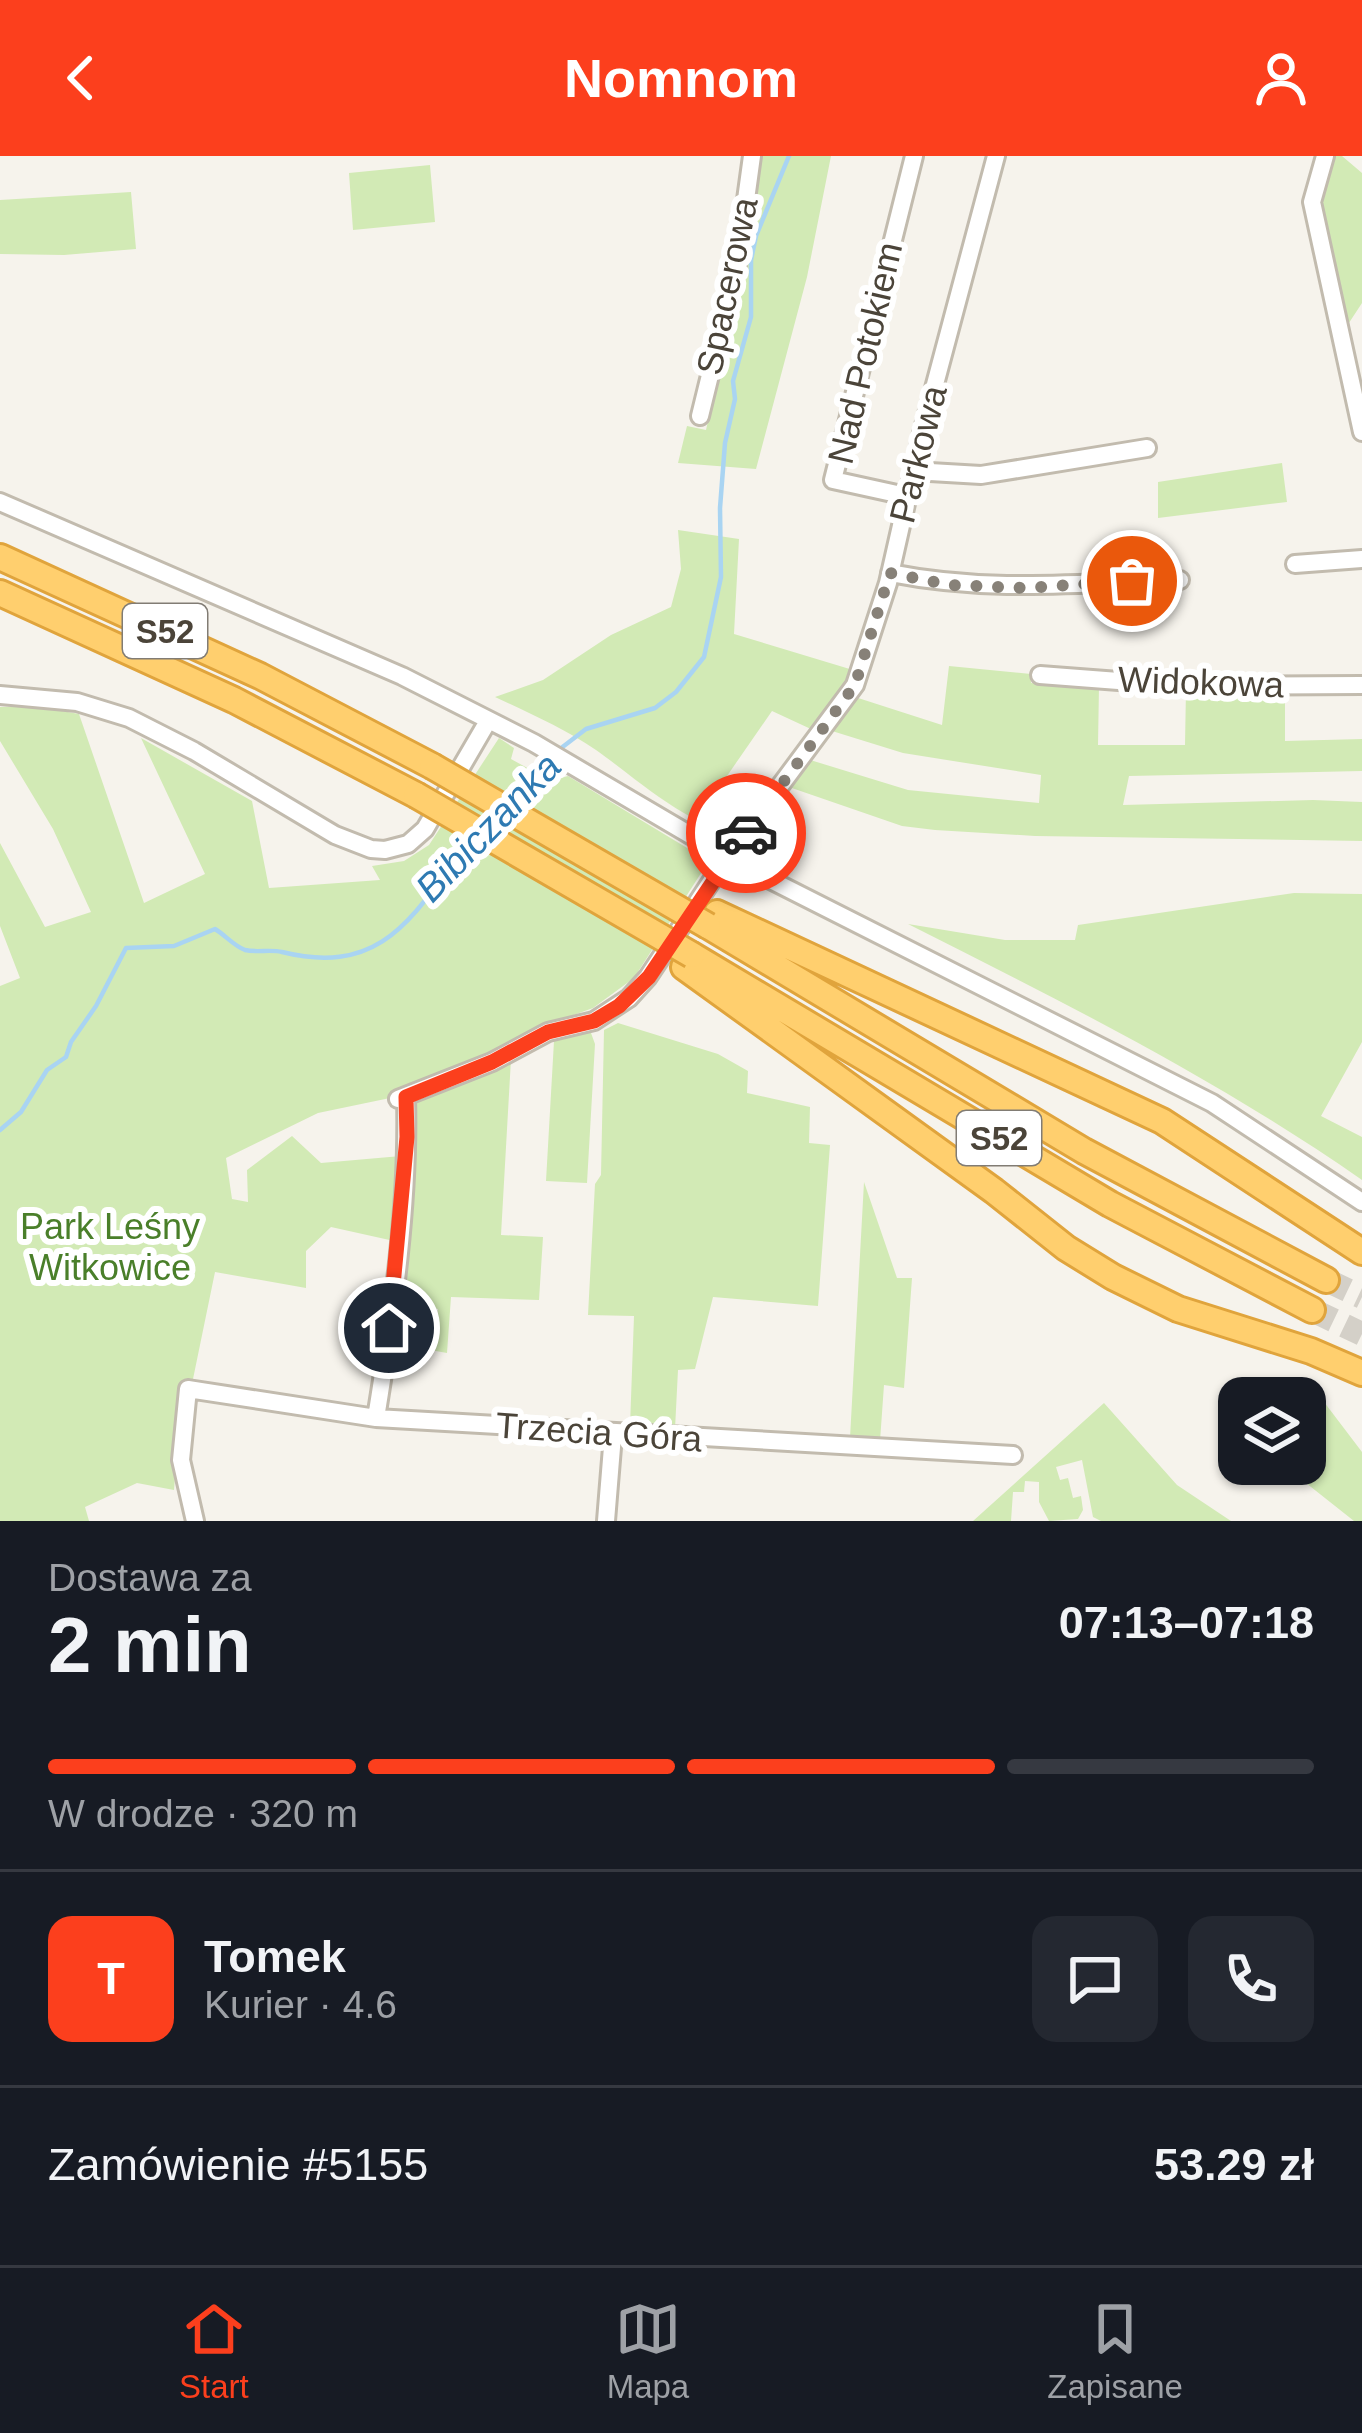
<!DOCTYPE html>
<html lang="pl">
<meta charset="utf-8">
<style>
:root{--surface:#171b24;--page:#242831;--text:#f1f3f6;--muted:#9ea1a6;--line:#363941;--accent:#fc3f1d}
body{margin:0;font-family:Arial,sans-serif;background:var(--page);color:var(--text);height:100vh;display:flex;flex-direction:column;font-size:45px;white-space:nowrap}
*{box-sizing:border-box;margin:0}
p{font-size:39px;color:var(--muted)}
.icon{flex:none;width:66px;height:66px;fill:none;stroke:currentColor;stroke-width:2;stroke-linecap:round;stroke-linejoin:round}
.map{position:relative;height:1365px;overflow:hidden}
.side{display:flex;flex-direction:column;background:var(--surface);flex:1}
.side>*{flex:none}
.buttons{position:absolute;left:1218px;top:1221px;display:grid;gap:24px}
.buttons a{display:grid;place-items:center;width:108px;height:108px;border-radius:24px;background:var(--surface);box-shadow:0 3px 9px #0004;font-size:60px}
.pin{position:absolute;display:grid;place-items:center;width:102px;height:102px;color:#fff;margin:-51px;border:6px solid #fff;border-radius:50%;box-shadow:0 3px 12px #0007}
.courier{position:absolute;display:grid;place-items:center;width:120px;height:120px;margin:-60px;border:9px solid #fc3f1d;border-radius:50%;background:#fff;color:#222;box-shadow:0 3px 15px #0007}
.overview em{font-style:normal;font-weight:700}
.overview div{display:flex;flex-direction:column-reverse}
.overview{display:flex;align-items:center;justify-content:space-between;height:204px;padding:0 48px}
h1{font-size:78px;font-weight:700;line-height:90px}
.bar{display:grid;grid-template-columns:repeat(4,1fr);gap:18px 12px;align-content:center;height:144px;padding:0 48px}
.bar i{height:15px;border-radius:9px;background:var(--line)}
.bar .selected{background:var(--accent)}
.bar p{grid-column:span 4}
.line{display:flex;align-items:center;gap:30px;padding:0 48px;border-top:3px solid var(--line)}
.line div{flex:1}
.round{display:grid;place-items:center;flex:none;width:126px;height:126px;border-radius:24px;background:var(--page)}
header{display:flex;justify-content:space-between;align-items:center;height:156px;padding:0 48px;background:var(--accent);color:#fff;font-size:54px;font-weight:700}
.menu{display:flex;justify-content:space-around;align-items:center;height:168px;border-top:3px solid var(--line);background:var(--surface);font-size:33px;color:var(--muted)}
.menu a{display:grid;justify-items:center;gap:6px}
.menu .selected{color:var(--accent)}
.map>svg:first-child{display:block}
.green{fill:#d2eab5;fill-rule:evenodd}
.lines{fill:none;stroke-linecap:round;stroke-linejoin:round}
.stream{stroke:#a9d4f2;stroke-width:4.5}
.highway-tunnel{stroke:#d4d0c8;stroke-width:24;stroke-dasharray:24 12;stroke-linecap:butt}
.minor-casing{stroke:#c2bbae;stroke-width:22}
.highway-casing{stroke:#e0a43c;stroke-width:30}
.minor{stroke:#fff;stroke-width:16}
.highway{stroke:#ffcf6e;stroke-width:24}
.highway-bridge-casing{stroke:#e0a43c;stroke-width:30;stroke-linecap:butt}
.highway-bridge{stroke:#ffcf6e;stroke-width:24}
.done{stroke:#878178;stroke-width:12;stroke-dasharray:0 21.6}
.route{stroke:#fc3f1d;stroke-width:15}
.labels{text-anchor:middle;dominant-baseline:central;stroke-width:12;stroke-linejoin:round;paint-order:stroke}
.shield{fill:#fff;stroke:#817c74;stroke-width:3}
.shield-label{font-size:33px;font-weight:bold;fill:#4b4439}
.street-label{font-size:36px;fill:#4b4439;stroke:#fff}
.park-label{font-size:36px;fill:#4a7f2a;stroke:#fff}
.water-label{font-size:39px;font-style:italic;fill:#2e7ab2;stroke:#fff}
</style>
<header><svg class="icon" aria-label="back" viewBox="0 0 24 24"><path d="M15 5l-7 7 7 7"/></svg>Nomnom<svg class="icon" aria-label="person" viewBox="0 0 24 24"><circle cx="12" cy="8" r="4"/><path d="M4 21q1-7 8-7t8 7"/></svg></header>
<div class="map">
<svg width="1362" height="1365" viewBox="0 0 1362 1365">
<rect width="100%" height="100%" fill="#f6f3ec"/>
<path class="green" d="M 761,0 L 831,0 L 807,121 L 756,313 L 678,307 L 687,270 L 706,274 L 735,144 Z
M 1329,0 L 1342,0 L 1362,17 L 1362,147 L 1343,176 L 1316,46 Z
M 430,9 L 435,66 L 353,74 L 349,17 Z
M 131,36 L 136,93 L 64,99 L 0,98 L 0,44 Z
M 1282,307 L 1287,346 L 1158,362 L 1158,326 Z
M 678,374 L 739,383 L 734,478 L 853,514 L 848,528 L 742,677 C 692,675 636,622 596,594 C 565,573 529,557 495,541 L 543,524 L 611,479 L 671,451 L 681,413 ZM 772,555 L 813,574 L 763,637 L 718,633 Z
M 949,510 L 1031,518 L 1031,527 L 1099,530 L 1098,589 L 1185,589 L 1186,533 L 1285,534 L 1285,585 L 1362,583 L 1362,615 L 1129,620 L 1123,649 L 1313,644 L 1362,646 L 1362,685 L 1035,680 L 935,674 L 902,670 L 786,630 L 807,603 L 908,634 L 1039,647 L 1041,619 L 903,597 L 832,575 L 855,541 L 942,569 Z
M 34,550 L 79,558 L 144,747 L 205,718 L 141,582 L 252,645 L 269,732 L 380,724 L 372,710 L 404,705 L 429,689 L 499,582 L 514,592 L 511,603 L 551,625 L 568,620 L 702,701 L 703,714 L 634,822 L 593,852 L 535,873 L 488,903 L 390,942 L 318,957 L 226,1002 L 232,1043 L 248,1046 L 247,1014 L 292,980 L 321,1007 L 401,1000 L 394,1085 L 331,1071 L 306,1095 L 306,1132 L 215,1116 L 193,1223 L 183,1224 L 174,1334 L 137,1327 L 85,1351 L 89,1365 L 0,1365 L 0,830 L 20,822 L 0,770 L 0,687 L 45,771 L 91,756 L 53,673 L 0,585 L 0,551 Z
M 1294,737 L 1362,738 L 1362,886 L 1321,960 L 1362,981 L 1362,1024 C 1219,924 1063,846 908,768 L 1005,784 L 1075,784 L 1078,769 Z
M 618,867 L 718,898 L 748,915 L 747,937 L 810,951 L 809,987 L 830,989 L 818,1150 L 713,1141 L 695,1213 L 678,1214 L 675,1273 L 630,1270 L 634,1160 L 588,1159 L 595,1028 L 601,1019 L 604,874 Z
M 577,873 L 591,877 L 595,888 L 587,1027 L 546,1025 L 554,885 Z
M 511,903 L 501,1079 L 543,1081 L 539,1144 L 451,1141 L 447,1197 L 392,1187 L 394,1176 L 434,1183 L 438,1153 L 399,1145 L 401,1078 L 415,942 Z
M 864,1026 L 897,1122 L 912,1122 L 904,1232 L 884,1229 L 880,1285 L 850,1282 Z
M 1298,1225 L 1321,1242 L 1362,1296 L 1362,1365 L 1354,1365 L 1282,1308 L 1305,1308 L 1305,1242 L 1290,1242 Z
M 1104,1247 L 1177,1329 L 1231,1365 L 1101,1365 L 1093,1361 L 1082,1304 L 1056,1311 L 1060,1324 L 1068,1322 L 1073,1342 L 1081,1340 L 1083,1354 L 1078,1363 L 1049,1365 L 1039,1346 L 1039,1326 L 1025,1325 L 1024,1336 L 1013,1336 L 1011,1365 L 973,1365 Z"/>
<g class="lines">
<path class="stream" d="M 556,596 L 586,573 L 655,552 L 676,536 L 704,501 L 721,421 L 720,352 L 725,287 L 735,243 L 733,225 L 751,161 L 751,104 L 756,80 L 789,0
M 507,640 L 547,603
M 0,974 L 21,956 L 47,914 L 66,901 L 71,886 L 96,850 L 126,792 L 174,790 L 215,773 C 225,779 234,790 245,794 C 257,797 270,793 282,796 C 388,822 415,754 473,681"/>
<path class="highway-tunnel" d="M 1326,1124 L 1362,1141
M 1312,1154 L 1362,1178"/>
<defs>
<path id="minor" d="M 1325,0 L 1312,46 L 1362,276
M 700,260 L 737,109 L 752,0
M 913,315 L 981,319 L 1147,292
M 906,340 L 833,324 L 914,0
M 0,346 L 402,520 L 534,587 L 743,710 L 1212,947 L 1362,1046
M 1295,408 L 1362,403
M 890,417 C 991,437 1079,427 1180,424
M 1040,519 L 1184,530 L 1362,529
M 0,539 L 77,546 L 129,562 L 194,595 L 335,679 L 371,693 L 385,694 L 408,688 L 425,673 L 488,565
M 398,943 L 492,906 L 548,876 L 594,865 L 629,842 L 648,821 L 728,700 L 855,529 L 888,427 L 922,277 L 996,0
M 376,1262 C 393,1157 409,1047 406,941
M 195,1365 L 181,1304 L 188,1233 L 376,1262 L 1013,1299
M 606,1365 L 613,1279"/>
<path id="highway" d="M 0,401 L 260,520 L 432,610
M 0,437 L 234,544 L 416,639
M 717,757 L 1162,965 L 1362,1096
M 708,770 L 1084,995 L 1326,1124
M 692,799 L 1110,1048 L 1312,1154
M 684,811 L 994,1035 L 1066,1092 L 1113,1121 L 1178,1153 L 1311,1195 L 1362,1217"/>
</defs>
<use href="#minor" class="minor-casing"/>
<use href="#highway" class="highway-casing"/>
<use href="#minor" class="minor"/>
<use href="#highway" class="highway"/>
<defs>
<path id="highway-bridge" d="M 432,610 L 708,770
M 416,639 L 692,799"/>
</defs>
<use href="#highway-bridge" class="highway-bridge-casing"/>
<use href="#highway-bridge" class="highway-bridge"/>
</g>
<g class="lines">
<path class="done" d="M 746,677 L 855,529 L 890,417 L 950,429 L 1025,432 L 1132,425"/>
<path class="route" d="M 389,1172 L 407,981 L 406,941 L 492,906 L 548,876 L 594,865 L 619,850 L 649,821 L 746,677"/>
</g>
<g class="labels">
<g class="shield">
<rect x="123" y="448" width="84" height="54" rx="9"/>
<rect x="957" y="955" width="84" height="54" rx="9"/>
</g>
<g class="shield-label">
<text x="165" y="475">S52</text>
<text x="999" y="982">S52</text>
</g>
<g class="street-label">
<text transform="translate(727 130) rotate(-78)">Spacerowa</text>
<text transform="translate(865 197) rotate(-77)">Nad Potokiem</text>
<text transform="translate(918 298) rotate(-76)">Parkowa</text>
<text transform="translate(1201 526) rotate(2)">Widokowa</text>
<text transform="translate(599 1276) rotate(4)">Trzecia Góra</text>
</g>
<g class="park-label">
<text x="110" y="1070">Park Leśny<tspan x="110" dy="41">Witkowice</tspan></text>
</g>
<g class="water-label">
<text transform="translate(488 671) rotate(-46)">Bibiczanka</text>
</g>
</g>
</svg>
<div class="buttons">
<a><svg class="icon" aria-label="layers" viewBox="0 0 24 24"><path d="M12 4l9 5-9 5-9-5zM3 14l9 5 9-5"/></svg></a>
</div>
<div class="pin" style="left:1132px;top:425px;background:#ea580c"><svg class="icon" aria-label="bag" viewBox="0 0 24 24"><path d="M5 8h14l-1 12H6zM9 8a3 3 0 0 1 6 0"/></svg></div>
<div class="pin" style="left:389px;top:1172px;background:#1f2937"><svg class="icon" aria-label="home" viewBox="0 0 24 24"><path d="M3 11l9-7 9 7M6 9v11h12V9"/></svg></div>
<div class="courier" style="left:746px;top:677px"><svg class="icon" aria-label="car" viewBox="0 0 24 24"><path d="M5 17H2v-5l4-1 3-4h7l3 4 3 1v5h-3M9 17h6M6 11h13"/><circle cx="7" cy="17" r="2"/><circle cx="17" cy="17" r="2"/></svg></div>
</div>
<section class="side">
<div class="overview"><div><h1>2 min</h1><p>Dostawa za</p></div><em>07:13–07:18</em></div>
<div class="bar"><i class="selected"></i><i class="selected"></i><i class="selected"></i><i></i><p>W drodze · 320 m</p></div>
<div class="line" style="height:216px"><b class="round" style="background:var(--accent);color:#fff">T</b><div><b>Tomek</b><p>Kurier · 4.6</p></div><a class="round"><svg class="icon" aria-label="chat" viewBox="0 0 24 24"><path d="M4 5h16v11H9l-5 4z"/></svg></a><a class="round"><svg class="icon" aria-label="phone" viewBox="0 0 24 24"><path d="M5 4h4l2 5-3 2q2 4 5 5l2-3 5 2v4C11 20 4 13 5 4z"/></svg></a></div>
<div class="line" style="height:156px"><div>Zamówienie #5155</div><b>53.29 zł</b></div>
</section>
<nav class="menu">
<a class="selected"><svg class="icon" aria-label="home" viewBox="0 0 24 24"><path d="M3 11l9-7 9 7M6 9v11h12V9"/></svg>Start</a>
<a><svg class="icon" aria-label="map" viewBox="0 0 24 24"><path d="M3 6l6-2 6 2 6-2v14l-6 2-6-2-6 2zM9 4v14M15 6v14"/></svg>Mapa</a>
<a><svg class="icon" aria-label="saved" viewBox="0 0 24 24"><path d="M7 4h10v16l-5-4-5 4z"/></svg>Zapisane</a>
</nav>
